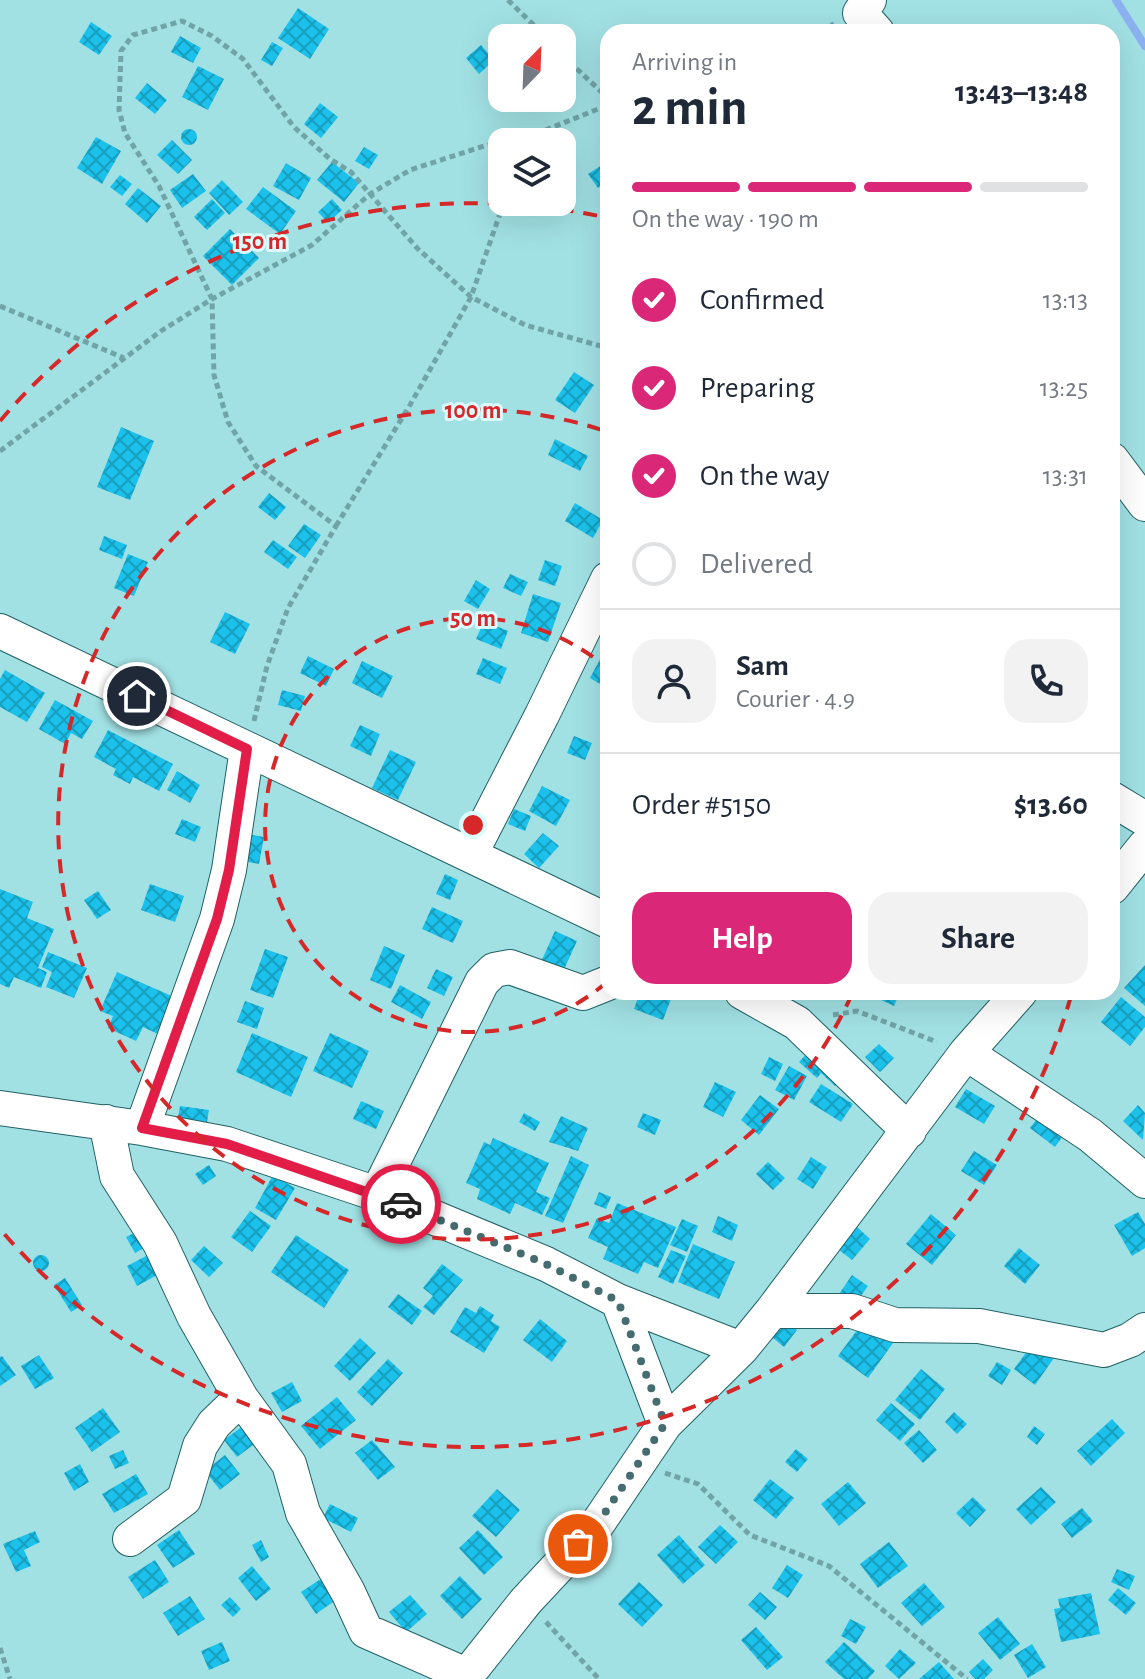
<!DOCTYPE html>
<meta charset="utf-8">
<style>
:root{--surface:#fff;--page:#f2f2f3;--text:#1f2937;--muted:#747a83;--line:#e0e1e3;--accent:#db2777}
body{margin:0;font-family:"Alegreya Sans",sans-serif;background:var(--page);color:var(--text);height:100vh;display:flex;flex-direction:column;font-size:30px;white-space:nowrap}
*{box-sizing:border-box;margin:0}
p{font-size:26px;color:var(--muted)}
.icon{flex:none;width:44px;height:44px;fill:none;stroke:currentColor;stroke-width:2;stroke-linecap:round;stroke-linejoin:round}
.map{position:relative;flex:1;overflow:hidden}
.drawer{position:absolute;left:600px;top:24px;width:520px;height:976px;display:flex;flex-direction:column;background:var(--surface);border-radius:24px;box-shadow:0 8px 32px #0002}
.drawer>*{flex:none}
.needle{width:52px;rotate:23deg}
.fabs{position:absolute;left:488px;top:24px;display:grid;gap:16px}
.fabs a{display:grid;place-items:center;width:88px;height:88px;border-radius:16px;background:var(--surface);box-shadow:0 8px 32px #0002;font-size:40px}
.pin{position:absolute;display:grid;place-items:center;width:68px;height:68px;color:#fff;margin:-34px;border:4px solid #fff;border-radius:50%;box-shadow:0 2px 8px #0007}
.courier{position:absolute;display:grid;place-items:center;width:80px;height:80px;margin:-40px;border:6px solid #e11d48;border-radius:50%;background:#fff;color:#222;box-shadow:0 2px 10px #0007}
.summary em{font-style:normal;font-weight:700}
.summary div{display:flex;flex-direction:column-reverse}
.summary{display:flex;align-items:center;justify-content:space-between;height:136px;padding:0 32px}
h1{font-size:52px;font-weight:700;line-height:60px}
.bar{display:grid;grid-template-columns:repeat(4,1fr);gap:12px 8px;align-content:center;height:96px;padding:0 32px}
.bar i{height:10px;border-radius:6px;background:var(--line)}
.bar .active{background:var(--accent)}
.bar p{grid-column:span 4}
.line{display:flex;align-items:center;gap:20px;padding:0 32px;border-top:2px solid var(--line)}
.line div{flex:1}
.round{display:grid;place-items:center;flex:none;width:84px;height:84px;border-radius:24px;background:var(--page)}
ol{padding:0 32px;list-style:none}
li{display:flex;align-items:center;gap:24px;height:88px}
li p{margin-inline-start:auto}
li .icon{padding:8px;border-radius:50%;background:var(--accent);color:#fff;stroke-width:4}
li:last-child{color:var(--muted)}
li i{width:44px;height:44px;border:4px solid var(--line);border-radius:50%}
.button{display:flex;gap:16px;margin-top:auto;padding:16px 32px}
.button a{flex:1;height:92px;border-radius:24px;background:var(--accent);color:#fff;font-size:32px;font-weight:700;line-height:92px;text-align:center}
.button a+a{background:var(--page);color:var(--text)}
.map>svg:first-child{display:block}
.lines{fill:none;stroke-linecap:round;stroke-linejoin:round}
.stream{stroke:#8bb1f0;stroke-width:8}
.building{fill:url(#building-cross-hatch)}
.minor-casing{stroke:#216165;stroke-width:36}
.path{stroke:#71a4a7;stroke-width:5;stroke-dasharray:6 4;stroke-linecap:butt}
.minor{stroke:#fff;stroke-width:34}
.done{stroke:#456c6e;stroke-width:8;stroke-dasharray:0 14.4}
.route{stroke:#e11d48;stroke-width:10}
.ring{fill:none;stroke:#d62828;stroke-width:4;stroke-dasharray:14 10}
.centre{fill:#d62828;stroke:#dcfbfd;stroke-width:4}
.ring-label{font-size:24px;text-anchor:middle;font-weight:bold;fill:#d62828;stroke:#dcfbfd;stroke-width:6;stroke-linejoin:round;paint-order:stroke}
</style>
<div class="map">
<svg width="1145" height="1679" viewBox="0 0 1145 1679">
<defs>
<pattern id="building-cross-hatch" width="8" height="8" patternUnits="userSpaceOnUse" patternTransform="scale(2)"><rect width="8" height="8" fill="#1bc1ea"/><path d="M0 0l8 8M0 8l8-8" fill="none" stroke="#179dbe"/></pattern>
</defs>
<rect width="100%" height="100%" fill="#a1e1e4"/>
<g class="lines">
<path class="stream" d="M 1116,0 L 1145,46"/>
</g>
<path class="building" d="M 298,8 L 329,29 L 310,59 L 278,38 Z
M 91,22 L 112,36 L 99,55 L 79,42 Z
M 180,36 L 201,48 L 193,63 L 171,52 Z
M 272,42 L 283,48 L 272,66 L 261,60 Z
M 481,45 L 494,60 L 479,74 L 466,58 Z
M 198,66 L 224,79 L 208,110 L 182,97 Z
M 147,83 L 167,100 L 155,114 L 135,98 Z
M 320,103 L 338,117 L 321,138 L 304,124 Z
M181 137a8 8 0 1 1 16 0a8 8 0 1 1-16 0Z
M 96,137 L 121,151 L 102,184 L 77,168 Z
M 172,140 L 192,160 L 178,174 L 157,155 Z
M 364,147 L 378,155 L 369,169 L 355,161 Z
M 332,162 L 359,183 L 344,202 L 317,180 Z
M 286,163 L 311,178 L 299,200 L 273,186 Z
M 602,165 L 608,173 L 608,181 L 598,188 L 588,174 Z
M 193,174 L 206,191 L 182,208 L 170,190 Z
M 120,175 L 132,184 L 122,196 L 110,187 Z
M 222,180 L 243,202 L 229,215 L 209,193 Z
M 263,187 L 296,211 L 280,234 L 246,209 Z
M 138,188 L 161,206 L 147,223 L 125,204 Z
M 212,199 L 225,213 L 207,230 L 194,217 Z
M 332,199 L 342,210 L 328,223 L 318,212 Z
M 230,229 L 259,258 L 232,285 L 203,256 Z
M 574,372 L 594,385 L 575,413 L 555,400 Z
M 121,427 L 154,441 L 130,500 L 97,487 Z
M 555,439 L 588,456 L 580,471 L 548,455 Z
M 269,493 L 286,507 L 275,520 L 258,507 Z
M 575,503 L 603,520 L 593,538 L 565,521 Z
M 304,524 L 321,535 L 305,558 L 288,546 Z
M 104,536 L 127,545 L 122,559 L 99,550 Z
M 273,540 L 297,557 L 288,569 L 264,552 Z
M 128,554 L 148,562 L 134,596 L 114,588 Z
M 545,560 L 562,566 L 555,586 L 538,580 Z
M 510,574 L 528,582 L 521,596 L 503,588 Z
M 476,580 L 490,589 L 478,609 L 464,601 Z
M 533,594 L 561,603 L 548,642 L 521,633 Z
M 225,612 L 250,624 L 235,654 L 210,642 Z
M 484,621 L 508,631 L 501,649 L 476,639 Z
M 608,644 L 608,682 L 605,687 L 590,678 Z
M 308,656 L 334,669 L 326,686 L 300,673 Z
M 483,658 L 507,668 L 500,684 L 476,674 Z
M 362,661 L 393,676 L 382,698 L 352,683 Z
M 5,670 L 45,693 L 27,722 L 0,707 L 0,679 Z
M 282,690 L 305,696 L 301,711 L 278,705 Z
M 55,700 L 93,721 L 82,739 L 71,733 L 65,744 L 39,729 Z
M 360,725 L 380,734 L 371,756 L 350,746 Z
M 108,730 L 173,764 L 159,791 L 133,777 L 130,784 L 113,775 L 116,769 L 94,757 Z
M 574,736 L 592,743 L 585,760 L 567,753 Z
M 390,750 L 416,762 L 398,800 L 372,788 Z
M 177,771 L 200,785 L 190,803 L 167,790 Z
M 542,786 L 570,800 L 556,826 L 529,811 Z
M 514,809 L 531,816 L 525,831 L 508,824 Z
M 182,819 L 201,827 L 195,842 L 175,834 Z
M 242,833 L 264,837 L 259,864 L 237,860 Z
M 543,833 L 559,846 L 539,868 L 524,854 Z
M 445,874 L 458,880 L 450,900 L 436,894 Z
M 150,884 L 184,896 L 175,922 L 141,910 Z
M 0,889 L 33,902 L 27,918 L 54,929 L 38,968 L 47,972 L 41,988 L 14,977 L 9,988 L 0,984 Z
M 98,891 L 111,910 L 97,919 L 84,900 Z
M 432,907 L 463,921 L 453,943 L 422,929 Z
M 555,931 L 577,941 L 562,974 L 540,964 Z
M 384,946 L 405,955 L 391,989 L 370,980 Z
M 265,949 L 288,957 L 273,998 L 250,990 Z
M 48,952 L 87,968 L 74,998 L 46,987 L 52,972 L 42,967 Z
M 1145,965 L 1145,1006 L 1124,988 Z
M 436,969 L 453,977 L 444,996 L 427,988 Z
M 117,972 L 174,997 L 158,1034 L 143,1027 L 136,1041 L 108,1028 L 113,1016 L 100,1011 Z
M 400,985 L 431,1002 L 422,1019 L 391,1002 Z
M 640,992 L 653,992 L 671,999 L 663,1020 L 634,1009 Z
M 864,992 L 900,992 L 894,1006 Z
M 1121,997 L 1145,1017 L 1145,1027 L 1130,1046 L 1101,1022 Z
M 245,1001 L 264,1008 L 257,1029 L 237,1022 Z
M 252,1033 L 308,1057 L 291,1097 L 236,1072 Z
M 330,1033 L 369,1051 L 352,1088 L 313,1071 Z
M 879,1044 L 894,1058 L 880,1072 L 865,1057 Z
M 812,1048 L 843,1077 L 835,1086 L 821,1073 L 817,1078 L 799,1062 Z
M 769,1057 L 783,1064 L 775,1081 L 761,1074 Z
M 789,1066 L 807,1076 L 794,1100 L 775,1090 Z
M 715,1082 L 736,1092 L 723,1117 L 703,1107 Z
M 821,1084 L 853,1104 L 841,1122 L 809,1102 Z
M 966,1089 L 995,1106 L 984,1124 L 955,1107 Z
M 760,1095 L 779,1109 L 759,1135 L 741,1120 Z
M 361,1101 L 384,1111 L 376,1129 L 353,1119 Z
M 1138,1105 L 1145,1113 L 1143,1140 L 1123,1121 Z
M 180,1106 L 209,1110 L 207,1122 L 178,1118 Z
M 1045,1108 L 1070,1126 L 1055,1147 L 1030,1128 Z
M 524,1113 L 540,1122 L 535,1131 L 519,1122 Z
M 643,1113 L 661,1120 L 655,1135 L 637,1127 Z
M 561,1116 L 588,1128 L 578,1151 L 549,1142 Z
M 493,1138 L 549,1163 L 536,1192 L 550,1198 L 542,1215 L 515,1203 L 510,1214 L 477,1199 L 480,1189 L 466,1183 L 484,1142 L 490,1145 Z
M 974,1151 L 997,1165 L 984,1185 L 961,1171 Z
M 571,1156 L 589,1165 L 563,1223 L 545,1216 Z
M 811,1157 L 827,1167 L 813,1189 L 797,1179 Z
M 768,1162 L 785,1178 L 773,1190 L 756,1174 Z
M 209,1165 L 216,1176 L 203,1185 L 195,1174 Z
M 273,1175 L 295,1188 L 276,1220 L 255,1208 Z
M 599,1192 L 611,1197 L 606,1209 L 594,1204 Z
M 617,1203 L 676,1227 L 658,1268 L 644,1262 L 638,1274 L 603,1259 L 608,1247 L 588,1238 L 597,1218 L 609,1223 Z
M 250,1211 L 271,1226 L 252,1252 L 231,1237 Z
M 1138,1212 L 1145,1224 L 1145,1248 L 1132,1256 L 1114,1225 Z
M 931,1214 L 956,1235 L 932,1265 L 906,1244 Z
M 718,1216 L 738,1225 L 732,1241 L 712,1232 Z
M 682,1219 L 698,1226 L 687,1252 L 670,1245 Z
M 857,1227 L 870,1239 L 852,1260 L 839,1250 Z
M 138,1231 L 146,1247 L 135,1253 L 126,1237 Z
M 296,1235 L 349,1270 L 324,1308 L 271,1272 Z
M 693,1244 L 735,1262 L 719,1299 L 678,1282 Z
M 204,1246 L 223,1263 L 209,1277 L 191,1260 Z
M 1019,1248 L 1040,1265 L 1025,1284 L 1004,1266 Z
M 671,1250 L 686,1256 L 673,1284 L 658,1277 Z
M33 1263a8 8 0 1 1 16 0a8 8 0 1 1-16 0Z
M 148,1255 L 159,1274 L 137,1286 L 127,1266 Z
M 442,1264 L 463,1280 L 434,1315 L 423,1307 L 433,1296 L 423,1288 Z
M 852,1275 L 868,1286 L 855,1304 L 839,1294 Z
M 65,1278 L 82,1305 L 71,1312 L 54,1285 Z
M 398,1294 L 422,1311 L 412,1325 L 388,1307 Z
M 480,1306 L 494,1315 L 491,1321 L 500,1327 L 484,1353 L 450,1332 L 465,1307 L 476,1313 Z
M 540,1319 L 567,1341 L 552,1362 L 523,1340 Z
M 784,1321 L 797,1330 L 784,1347 L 772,1337 Z
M 863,1322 L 893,1343 L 868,1378 L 838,1356 Z
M 360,1338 L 376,1353 L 350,1381 L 334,1366 Z
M 1033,1343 L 1054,1358 L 1035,1385 L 1014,1369 Z
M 39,1355 L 54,1378 L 35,1389 L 21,1366 Z
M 2,1356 L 16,1375 L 0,1386 L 0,1357 Z
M 388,1359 L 403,1373 L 372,1406 L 357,1392 Z
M 997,1362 L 1011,1370 L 1002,1385 L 988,1376 Z
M 921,1369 L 945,1389 L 920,1420 L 895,1400 Z
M 292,1382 L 302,1401 L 282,1412 L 271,1393 Z
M 337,1397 L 356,1420 L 320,1449 L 301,1426 Z
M 891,1403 L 915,1424 L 900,1441 L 876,1420 Z
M 103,1408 L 120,1432 L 92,1452 L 75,1428 Z
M 954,1412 L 967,1424 L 957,1434 L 945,1422 Z
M 1112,1419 L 1125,1433 L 1091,1466 L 1077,1451 Z
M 248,1422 L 261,1439 L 237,1457 L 224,1440 Z
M 1034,1426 L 1045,1434 L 1037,1445 L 1027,1437 Z
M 919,1430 L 937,1450 L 923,1463 L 904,1443 Z
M 372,1440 L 395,1467 L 378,1480 L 355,1453 Z
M 796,1449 L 808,1459 L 797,1472 L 785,1462 Z
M 123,1450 L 129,1463 L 115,1469 L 109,1456 Z
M 225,1455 L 240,1474 L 220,1490 L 205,1471 Z
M 80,1464 L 89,1482 L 74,1491 L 64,1473 Z
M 136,1474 L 148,1494 L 114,1513 L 102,1494 Z
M 770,1479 L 794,1498 L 776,1519 L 753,1500 Z
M 848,1482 L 866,1503 L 839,1526 L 821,1504 Z
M 1041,1487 L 1056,1502 L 1031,1525 L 1016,1509 Z
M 497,1489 L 520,1510 L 496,1537 L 472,1516 Z
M 973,1497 L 986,1510 L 970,1527 L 956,1513 Z
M 330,1504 L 358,1518 L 351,1532 L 323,1518 Z
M 1082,1508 L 1093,1521 L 1072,1538 L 1061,1524 Z
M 720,1525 L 738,1542 L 716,1564 L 698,1547 Z
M 179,1530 L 195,1554 L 173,1568 L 157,1545 Z
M 478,1530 L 503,1557 L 484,1575 L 459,1548 Z
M 35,1531 L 40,1542 L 24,1550 L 31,1566 L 16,1572 L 3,1544 Z
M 679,1535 L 705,1565 L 683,1584 L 657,1555 Z
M 261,1540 L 269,1557 L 261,1562 L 252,1545 Z
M 889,1542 L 908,1566 L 878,1588 L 860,1564 Z
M 155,1560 L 169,1582 L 143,1599 L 128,1577 Z
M 787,1565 L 803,1575 L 788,1598 L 772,1588 Z
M 252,1566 L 271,1589 L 256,1601 L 238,1578 Z
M 1117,1569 L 1135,1576 L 1129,1590 L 1111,1582 Z
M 328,1574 L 343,1595 L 316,1614 L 301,1592 Z
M 460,1576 L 482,1599 L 462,1619 L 440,1596 Z
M 639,1582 L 663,1605 L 642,1627 L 618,1604 Z
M 924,1583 L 945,1607 L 922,1626 L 901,1603 Z
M 1118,1588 L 1136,1603 L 1126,1615 L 1108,1600 Z
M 760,1592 L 777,1607 L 765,1620 L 748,1605 Z
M 1091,1593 L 1100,1634 L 1061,1642 L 1054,1609 L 1060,1608 L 1058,1599 Z
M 410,1595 L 427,1614 L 406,1632 L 389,1612 Z
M 190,1596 L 205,1619 L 178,1636 L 163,1613 Z
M 230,1597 L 241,1609 L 233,1617 L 221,1605 Z
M 998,1617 L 1020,1644 L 1000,1660 L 978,1633 Z
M 850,1619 L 866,1627 L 856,1644 L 841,1636 Z
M 756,1627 L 783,1657 L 767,1670 L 741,1640 Z
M 222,1642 L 230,1661 L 209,1670 L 201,1651 Z
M 844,1642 L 875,1671 L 868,1679 L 844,1679 L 825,1662 Z
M 1032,1644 L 1046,1667 L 1028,1678 L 1014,1655 Z
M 900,1649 L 916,1663 L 899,1679 L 885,1666 Z
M 983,1659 L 993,1670 L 984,1679 L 975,1679 L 969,1672 Z
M 939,1662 L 954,1679 L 919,1679 Z"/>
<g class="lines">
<defs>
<path id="minor" d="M 869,0 L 860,13 L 877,32
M 1112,460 L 1145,504
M 0,631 L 608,921
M 1112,799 L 1145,819
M 471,853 L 542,715 L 608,579
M 1112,887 L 1145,846
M 742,992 L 797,1023 L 909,1131
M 966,1053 L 1090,1135 L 1145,1181
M 0,1108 L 142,1128 L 227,1144 L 377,1194 L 546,1264 L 618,1301 L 741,1349
M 106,1122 L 117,1176 L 160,1243 L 194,1316 L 241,1398 L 289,1464 L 303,1513 L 348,1592 L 366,1631 L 466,1675
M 142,1128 L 217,919 L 229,870 L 247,749
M 377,1194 L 482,982 L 494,970 L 510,967 L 583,993 L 608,983
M 618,1301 L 665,1424
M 772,1311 L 852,1311 L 895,1325 L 979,1326 L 1104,1350 L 1130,1340 L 1145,1330
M 130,1539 L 184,1499 L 200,1446 L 214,1424 L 241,1398
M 464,1679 L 526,1601 L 596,1526 L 665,1424 L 741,1349 L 772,1311 L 966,1053 L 1020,992"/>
</defs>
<use href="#minor" class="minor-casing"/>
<path class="path" d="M 508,0 L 547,38
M 812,32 L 834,24
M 562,55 L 608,98
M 0,306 L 124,358
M 0,451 L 161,331 L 212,299 L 312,245 L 370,194 L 410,170 L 484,146 L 536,134 L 608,105
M 336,526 L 410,405 L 471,297 L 504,202
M 254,721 L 267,666 L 288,608 L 336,526 L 256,466 L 228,422 L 214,375 L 212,299 L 159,186 L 125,133 L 119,110 L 121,51 L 133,35 L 182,21 L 212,36 L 243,59 L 294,127 L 330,159 L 351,172 L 417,248 L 471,297 L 525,325 L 608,348
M 833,1015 L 857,1011 L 937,1042
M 665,1473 L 698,1484 L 750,1535 L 829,1566 L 967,1679
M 546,1622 L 599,1679
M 0,1648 L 10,1679"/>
<use href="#minor" class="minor"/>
</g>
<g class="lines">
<path class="done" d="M 401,1204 L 546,1264 L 618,1301 L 665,1424 L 596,1526 L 578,1544"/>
<path class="route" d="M 137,696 L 247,749 L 229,870 L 217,919 L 142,1128 L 227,1144 L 401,1204"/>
</g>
<g class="ring">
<path d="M607 982A207 207 0 1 1 607 668"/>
<path d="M852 994A415 415 0 1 1 605 431"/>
<path d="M1071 996A622 622 0 0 1 0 1229M0 421A622 622 0 0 1 608 218"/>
</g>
<circle cx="473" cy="825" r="12" class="centre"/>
<g class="ring-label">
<text x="260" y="249">150 m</text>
<text x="473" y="418">100 m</text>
<text x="473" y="626">50 m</text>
</g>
</svg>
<div class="fabs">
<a><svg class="needle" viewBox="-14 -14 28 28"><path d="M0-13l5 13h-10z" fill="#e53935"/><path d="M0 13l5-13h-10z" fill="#747a83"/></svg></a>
<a><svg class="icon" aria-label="layers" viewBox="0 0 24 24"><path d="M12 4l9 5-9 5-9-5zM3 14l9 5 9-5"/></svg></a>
</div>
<div class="pin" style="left:578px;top:1544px;background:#ea580c"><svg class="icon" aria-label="bag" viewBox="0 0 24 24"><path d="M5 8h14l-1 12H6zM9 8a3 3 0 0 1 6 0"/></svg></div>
<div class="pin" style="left:137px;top:696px;background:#1f2937"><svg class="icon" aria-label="home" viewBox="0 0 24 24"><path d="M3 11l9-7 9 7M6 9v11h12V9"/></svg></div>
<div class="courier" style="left:401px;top:1204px"><svg class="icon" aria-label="car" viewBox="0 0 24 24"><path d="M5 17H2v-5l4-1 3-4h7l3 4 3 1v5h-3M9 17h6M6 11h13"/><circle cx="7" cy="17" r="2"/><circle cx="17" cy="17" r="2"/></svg></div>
<section class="drawer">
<div class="summary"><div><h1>2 min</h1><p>Arriving in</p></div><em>13:43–13:48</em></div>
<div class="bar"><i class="active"></i><i class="active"></i><i class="active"></i><i></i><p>On the way · 190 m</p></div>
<ol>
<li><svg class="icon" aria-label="check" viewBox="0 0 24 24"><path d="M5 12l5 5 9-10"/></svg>Confirmed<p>13:13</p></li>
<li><svg class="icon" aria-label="check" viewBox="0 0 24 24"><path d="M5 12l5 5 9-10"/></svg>Preparing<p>13:25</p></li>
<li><svg class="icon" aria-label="check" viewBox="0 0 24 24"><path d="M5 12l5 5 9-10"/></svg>On the way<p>13:31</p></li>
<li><i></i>Delivered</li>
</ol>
<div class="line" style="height:144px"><a class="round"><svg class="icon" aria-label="person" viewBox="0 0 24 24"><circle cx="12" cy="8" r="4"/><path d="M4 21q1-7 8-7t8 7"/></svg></a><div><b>Sam</b><p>Courier · 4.9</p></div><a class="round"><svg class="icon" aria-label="phone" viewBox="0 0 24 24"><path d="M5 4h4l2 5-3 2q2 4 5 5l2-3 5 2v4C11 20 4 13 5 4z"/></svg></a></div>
<div class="line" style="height:104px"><div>Order #5150</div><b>$13.60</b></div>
<div class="button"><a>Help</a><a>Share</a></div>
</section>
</div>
